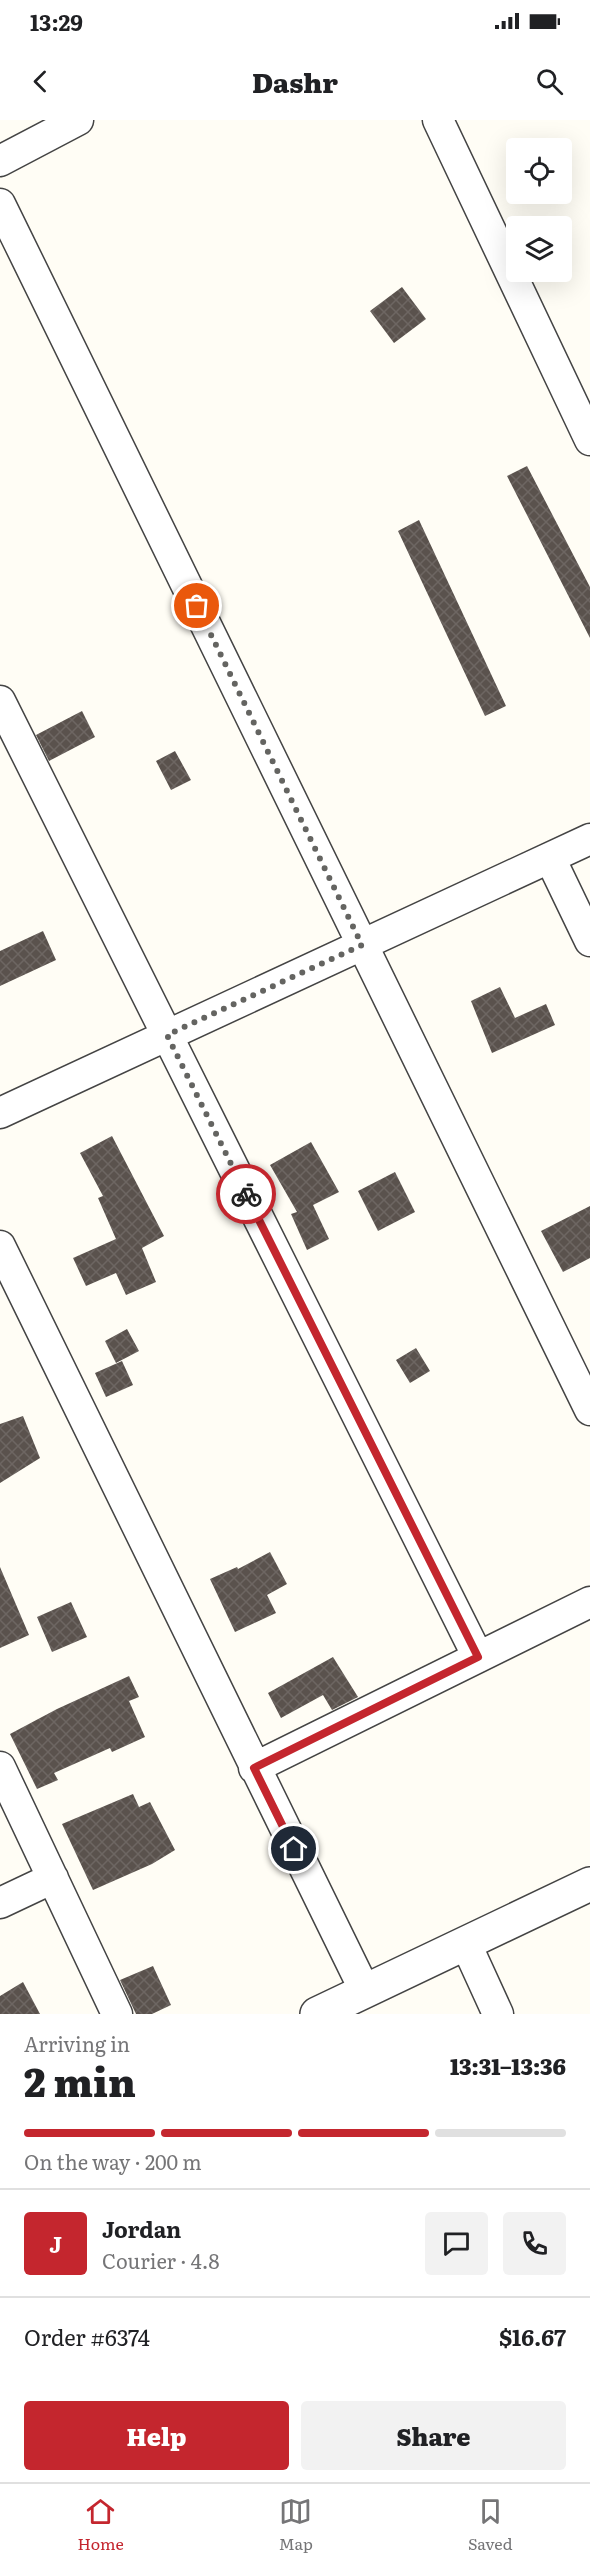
<!DOCTYPE html>
<meta charset="utf-8">
<style>
:root{--surface:#fff;--page:#f2f2f2;--text:#202124;--muted:#757577;--line:#e0e0e0;--accent:#c4262e}
body{margin:0;font-family:Literata,serif;background:var(--page);color:var(--text);height:100vh;display:flex;flex-direction:column;font-size:22px;white-space:nowrap}
*{box-sizing:border-box;margin:0}
p{font-size:20px;color:var(--muted)}
.icon{flex:none;width:33px;height:33px;fill:none;stroke:currentColor;stroke-width:2;stroke-linecap:round;stroke-linejoin:round}
.map{position:relative;height:1894px;overflow:hidden}
.panel{display:flex;flex-direction:column;background:var(--surface);flex:1}
.panel>*{flex:none}
.buttons{position:absolute;left:506px;top:18px;display:grid;gap:12px}
.buttons a{display:grid;place-items:center;width:66px;height:66px;border-radius:6px;background:var(--surface);box-shadow:0 6px 24px #0002;font-size:30px}
.pin{position:absolute;display:grid;place-items:center;width:51px;height:51px;color:#fff;margin:-26px;border:3px solid #fff;border-radius:50%;box-shadow:0 2px 6px #0007}
.courier{position:absolute;display:grid;place-items:center;width:60px;height:60px;margin:-30px;border:4px solid #c4262e;border-radius:50%;background:#fff;color:#222;box-shadow:0 2px 8px #0007}
.overview em{font-style:normal;font-weight:800}
.overview div{display:flex;flex-direction:column-reverse}
.overview{display:flex;align-items:center;justify-content:space-between;height:102px;padding:0 24px}
h1{font-size:39px;font-weight:800;line-height:45px}
.bar{display:grid;grid-template-columns:repeat(4,1fr);gap:9px 6px;align-content:center;height:72px;padding:0 24px}
.bar i{height:8px;border-radius:4px;background:var(--line)}
.bar .on{background:var(--accent)}
.bar p{grid-column:span 4}
.line{display:flex;align-items:center;gap:15px;padding:0 24px;border-top:2px solid var(--line)}
.line div{flex:1}
.round{display:grid;place-items:center;flex:none;width:63px;height:63px;border-radius:6px;background:var(--page)}
.button{display:flex;gap:12px;margin-top:auto;padding:12px 24px}
.button a{flex:1;height:69px;border-radius:6px;background:var(--accent);color:#fff;font-size:24px;font-weight:800;line-height:69px;text-align:center}
.button a+a{background:var(--page);color:var(--text)}
.status{display:flex;justify-content:space-between;align-items:center;height:42px;padding:0 30px;background:var(--surface);direction:ltr}
.status svg{height:16px;fill:currentColor}
header{display:flex;justify-content:space-between;align-items:center;height:78px;padding:0 24px;background:var(--surface);font-size:27px;font-weight:800}
.tab-bar{display:flex;justify-content:space-around;align-items:center;height:84px;border-top:2px solid var(--line);background:var(--surface);font-size:16px;color:var(--muted)}
.tab-bar a{display:grid;justify-items:center;gap:3px}
.tab-bar .on{color:var(--accent)}
.map>svg:first-child{display:block}
.building{fill:url(#building-cross-hatch)}
.lines{fill:none;stroke-linecap:round;stroke-linejoin:round}
.minor-casing{stroke:#444;stroke-width:33}
.tertiary-casing{stroke:#444;stroke-width:36}
.minor{stroke:#fff;stroke-width:30}
.tertiary{stroke:#fff;stroke-width:33}
.done{stroke:#646461;stroke-width:6;stroke-dasharray:0 10.8}
.route{stroke:#c4262e;stroke-width:8}
</style>
<div class="status"><b>13:29</b><svg viewBox="0 0 49 12"><path d="M0 12V9h3v3zM5 12V6h3v6zM10 12V3h3v9zM15 12V0h3v12zM26 1h20v11H26zM47 4h2v5h-2z"/></svg></div>
<header><svg class="icon" aria-label="back" viewBox="0 0 24 24"><path d="M15 5l-7 7 7 7"/></svg>Dashr<svg class="icon" aria-label="search" viewBox="0 0 24 24"><circle cx="10" cy="10" r="6"/><path d="M15 15l6 6"/></svg></header>
<div class="map">
<svg width="590" height="1894" viewBox="0 0 590 1894">
<defs>
<pattern id="building-cross-hatch" width="8" height="8" patternUnits="userSpaceOnUse" patternTransform="scale(1.5)"><rect width="8" height="8" fill="#5a524d"/><path d="M0 0l8 8M0 8l8-8" fill="none" stroke="#6d6662"/></pattern>
</defs>
<rect width="100%" height="100%" fill="#fffdf5"/>
<path class="building" d="M 402,167 L 426,199 L 394,223 L 370,191 Z
M 527,346 L 590,467 L 590,518 L 507,356 Z
M 419,400 L 506,586 L 485,596 L 398,411 Z
M 82,591 L 95,617 L 49,641 L 36,615 Z
M 175,631 L 191,660 L 171,670 L 156,641 Z
M 43,811 L 56,840 L 0,866 L 0,831 Z
M 500,867 L 515,898 L 546,884 L 555,905 L 492,933 L 471,881 Z
M 112,1016 L 164,1116 L 142,1128 L 156,1162 L 126,1175 L 116,1153 L 86,1166 L 73,1138 L 116,1119 L 98,1078 L 103,1076 L 80,1033 Z
M 311,1022 L 339,1072 L 313,1085 L 329,1119 L 307,1130 L 291,1094 L 297,1092 L 270,1045 Z
M 395,1052 L 415,1092 L 378,1111 L 358,1071 Z
M 590,1086 L 590,1138 L 563,1152 L 541,1111 Z
M 127,1209 L 139,1231 L 116,1243 L 105,1221 Z
M 416,1228 L 430,1251 L 410,1263 L 396,1240 Z
M 122,1241 L 133,1265 L 106,1277 L 95,1253 Z
M 23,1296 L 40,1338 L 0,1363 L 0,1304 Z
M 270,1432 L 287,1464 L 267,1475 L 276,1493 L 235,1512 L 210,1459 L 237,1447 L 238,1449 Z
M 0,1447 L 29,1515 L 0,1528 Z
M 71,1482 L 87,1517 L 52,1532 L 37,1497 Z
M 333,1537 L 358,1577 L 332,1590 L 323,1575 L 281,1598 L 268,1573 Z
M 129,1556 L 139,1577 L 129,1581 L 145,1617 L 112,1632 L 110,1628 L 54,1653 L 58,1660 L 37,1669 L 10,1614 L 57,1589 Z
M 133,1674 L 139,1687 L 150,1682 L 175,1730 L 152,1744 L 93,1770 L 62,1704 Z
M 153,1846 L 171,1885 L 152,1894 L 136,1894 L 120,1860 Z
M 23,1862 L 40,1894 L 0,1894 L 0,1876 Z"/>
<g class="lines">
<defs>
<path id="minor" d="M 438,0 L 590,320
M 0,41 L 78,0
M 0,84 L 590,1290
M 0,581 L 478,1537
M 550,738 L 590,821
M 0,993 L 590,719
M 0,1126 L 365,1871
M 0,1647 L 117,1894
M 254,1648 L 590,1482
M 0,1783 L 53,1758
M 466,1824 L 498,1894"/>
<path id="tertiary" d="M 317,1894 L 590,1764"/>
</defs>
<use href="#minor" class="minor-casing"/>
<use href="#tertiary" class="tertiary-casing"/>
<use href="#minor" class="minor"/>
<use href="#tertiary" class="tertiary"/>
</g>
<g class="lines">
<path class="done" d="M 197,486 L 362,825 L 167,915 L 246,1074"/>
<path class="route" d="M 246,1074 L 478,1537 L 254,1648 L 294,1729"/>
</g>
</svg>
<div class="buttons">
<a><svg class="icon" aria-label="locate" viewBox="0 0 24 24"><circle cx="12" cy="12" r="6"/><path d="M12 2v4M12 18v4M2 12h4M18 12h4"/></svg></a>
<a><svg class="icon" aria-label="layers" viewBox="0 0 24 24"><path d="M12 4l9 5-9 5-9-5zM3 14l9 5 9-5"/></svg></a>
</div>
<div class="pin" style="left:197px;top:486px;background:#ea580c"><svg class="icon" aria-label="bag" viewBox="0 0 24 24"><path d="M5 8h14l-1 12H6zM9 8a3 3 0 0 1 6 0"/></svg></div>
<div class="pin" style="left:294px;top:1729px;background:#1f2937"><svg class="icon" aria-label="home" viewBox="0 0 24 24"><path d="M3 11l9-7 9 7M6 9v11h12V9"/></svg></div>
<div class="courier" style="left:246px;top:1074px"><svg class="icon" aria-label="bike" viewBox="0 0 24 24"><circle cx="6" cy="16" r="4"/><circle cx="18" cy="16" r="4"/><path d="M6 16l4-8h5l3 8M10 8l3 8H6M13 5h3"/></svg></div>
</div>
<section class="panel">
<div class="overview"><div><h1>2 min</h1><p>Arriving in</p></div><em>13:31–13:36</em></div>
<div class="bar"><i class="on"></i><i class="on"></i><i class="on"></i><i></i><p>On the way · 200 m</p></div>
<div class="line" style="height:108px"><b class="round" style="background:var(--accent);color:#fff">J</b><div><b>Jordan</b><p>Courier · 4.8</p></div><a class="round"><svg class="icon" aria-label="chat" viewBox="0 0 24 24"><path d="M4 5h16v11H9l-5 4z"/></svg></a><a class="round"><svg class="icon" aria-label="phone" viewBox="0 0 24 24"><path d="M5 4h4l2 5-3 2q2 4 5 5l2-3 5 2v4C11 20 4 13 5 4z"/></svg></a></div>
<div class="line" style="height:78px"><div>Order #6374</div><b>$16.67</b></div>
<div class="button"><a>Help</a><a>Share</a></div>
</section>
<nav class="tab-bar">
<a class="on"><svg class="icon" aria-label="home" viewBox="0 0 24 24"><path d="M3 11l9-7 9 7M6 9v11h12V9"/></svg>Home</a>
<a><svg class="icon" aria-label="map" viewBox="0 0 24 24"><path d="M3 6l6-2 6 2 6-2v14l-6 2-6-2-6 2zM9 4v14M15 6v14"/></svg>Map</a>
<a><svg class="icon" aria-label="saved" viewBox="0 0 24 24"><path d="M7 4h10v16l-5-4-5 4z"/></svg>Saved</a>
</nav>
